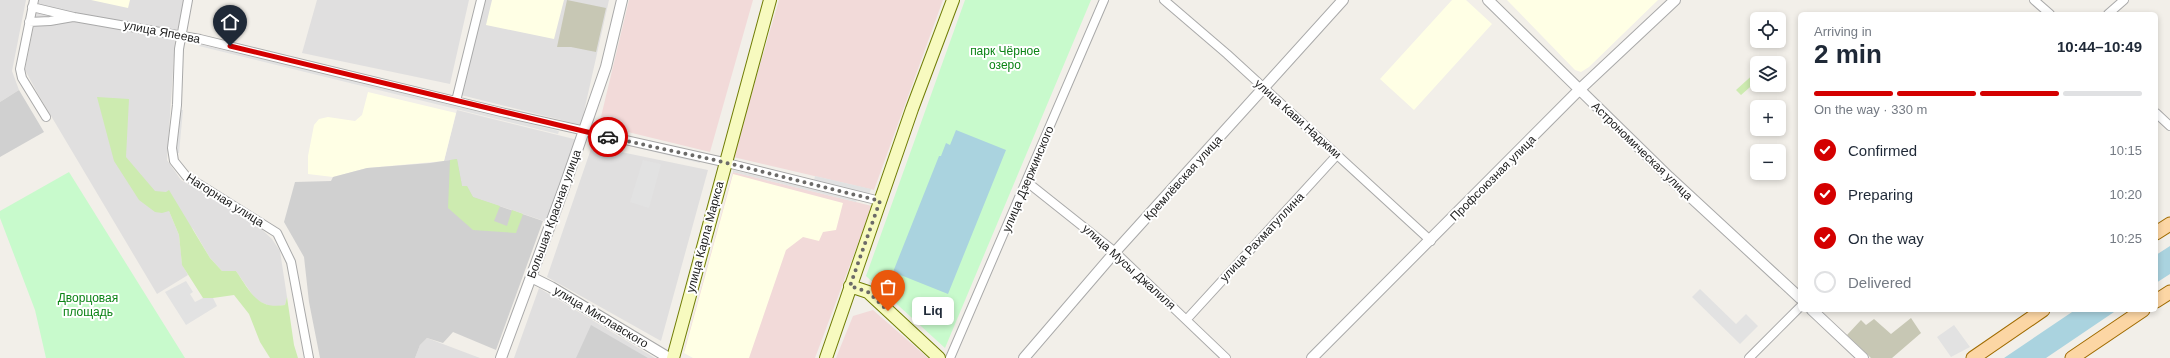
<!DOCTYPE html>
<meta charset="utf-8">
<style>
:root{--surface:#fff;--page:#f6f6f7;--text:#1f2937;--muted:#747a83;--line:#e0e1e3;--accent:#d40000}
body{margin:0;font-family:Arial,sans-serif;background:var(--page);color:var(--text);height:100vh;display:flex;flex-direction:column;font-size:15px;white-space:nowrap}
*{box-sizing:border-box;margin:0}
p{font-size:13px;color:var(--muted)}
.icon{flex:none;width:22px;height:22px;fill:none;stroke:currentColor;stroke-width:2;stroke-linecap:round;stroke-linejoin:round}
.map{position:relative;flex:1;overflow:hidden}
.side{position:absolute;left:1798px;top:12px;width:360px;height:300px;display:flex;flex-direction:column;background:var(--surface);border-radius:6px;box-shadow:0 2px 6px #0003}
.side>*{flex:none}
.controls{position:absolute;left:1750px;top:12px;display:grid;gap:8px}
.controls a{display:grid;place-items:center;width:36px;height:36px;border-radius:6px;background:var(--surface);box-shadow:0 2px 6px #0003;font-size:20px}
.pin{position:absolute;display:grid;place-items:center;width:34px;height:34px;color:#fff;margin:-41px -17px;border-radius:50% 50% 50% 0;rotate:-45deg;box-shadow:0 0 4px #0007}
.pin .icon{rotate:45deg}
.courier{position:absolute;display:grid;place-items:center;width:40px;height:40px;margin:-20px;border:3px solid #d40000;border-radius:50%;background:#fff;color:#222;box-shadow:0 1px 5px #0007}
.bubble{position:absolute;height:28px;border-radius:6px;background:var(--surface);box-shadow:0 2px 6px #0003;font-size:13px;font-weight:800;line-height:28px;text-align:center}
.headline em{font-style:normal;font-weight:800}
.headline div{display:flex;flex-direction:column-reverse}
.headline{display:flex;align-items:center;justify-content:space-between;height:68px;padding:0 16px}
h1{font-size:26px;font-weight:800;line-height:30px}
.bar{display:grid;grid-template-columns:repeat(4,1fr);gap:6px 4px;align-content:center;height:48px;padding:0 16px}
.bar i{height:5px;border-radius:3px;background:var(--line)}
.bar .on{background:var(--accent)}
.bar p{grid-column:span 4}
ol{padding:0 16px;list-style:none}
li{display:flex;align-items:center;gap:12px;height:44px}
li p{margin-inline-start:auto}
li .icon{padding:4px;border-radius:50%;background:var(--accent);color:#fff;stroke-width:4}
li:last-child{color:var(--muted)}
li i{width:22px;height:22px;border:2px solid var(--line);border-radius:50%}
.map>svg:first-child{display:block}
.residential{fill:#e0dfdf}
.commercial{fill:#f2dad9}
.education{fill:#ffffe5}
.religious{fill:#d0d0d0}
.construction{fill:#c7c7b4}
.grass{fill:#cdebb0}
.park{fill:#c8facc}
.parking{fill:#e2e2e2}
.water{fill:#aad3df}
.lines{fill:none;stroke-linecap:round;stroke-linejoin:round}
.minor-casing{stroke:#a9a9a9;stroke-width:10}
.tertiary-casing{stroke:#a9a9a9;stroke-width:12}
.secondary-casing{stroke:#707d05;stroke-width:14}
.primary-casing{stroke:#a06b00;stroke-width:15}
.minor{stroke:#fff;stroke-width:8}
.tertiary{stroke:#fff;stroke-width:10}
.secondary{stroke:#f7fabf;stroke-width:12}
.primary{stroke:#fcd6a4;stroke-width:13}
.done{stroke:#6b6a68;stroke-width:4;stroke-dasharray:0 7.2}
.route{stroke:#d40000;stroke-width:5}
.labels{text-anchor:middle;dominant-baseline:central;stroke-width:4;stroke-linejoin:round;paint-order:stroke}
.street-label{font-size:12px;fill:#222;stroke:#fff}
.park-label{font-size:12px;fill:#0c8416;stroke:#fff}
</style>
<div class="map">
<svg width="2170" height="358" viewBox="0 0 2170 358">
<rect width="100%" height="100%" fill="#f2efe9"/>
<path class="residential" d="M 0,0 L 26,0 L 12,71 L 19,90 L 0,102 Z
M 39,0 L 184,0 L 175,41 L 167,160 L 181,180 L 257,225 L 272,239 L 280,251 L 287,297 L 285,305 L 272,307 L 256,300 L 236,271 L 222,271 L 210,258 L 193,229 L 169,211 L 179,235 L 182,264 L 188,275 L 157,294 L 38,94 L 25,70 Z
M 317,0 L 469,0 L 450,84 L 302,53 Z
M 484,0 L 609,0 L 581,125 L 461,95 Z
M 457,110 L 574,139 L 576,142 L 547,222 L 473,197 L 467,186 L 462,187 L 457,159 L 444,161 Z
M 592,146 L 708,170 L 661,341 L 547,277 Z
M 539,288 L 655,358 L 514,358 Z
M 427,338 L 480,358 L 415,358 L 420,345 Z"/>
<path class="commercial" d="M 629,0 L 753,0 L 710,152 L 599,125 Z
M 779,0 L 943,0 L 874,190 L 733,157 Z
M 733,172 L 872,206 L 815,358 L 695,358 L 684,351 Z
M 873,310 L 928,358 L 836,358 L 853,316 Z"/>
<path class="education" d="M 91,0 L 130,0 L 128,8 Z
M 492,0 L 564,0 L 554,39 L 486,25 Z
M 1452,0 L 1466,0 L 1492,24 L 1414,110 L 1380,79 Z
M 1507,0 L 1658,0 L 1589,67 L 1581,72 L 1575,70 Z
M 368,92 L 456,113 L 444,161 L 367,168 L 333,177 L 308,174 L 308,156 L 314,125 L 319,119 L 328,117 L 355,121 L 362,115 Z
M 733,174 L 843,203 L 836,230 L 823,232 L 819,241 L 803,237 L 786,250 L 749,358 L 693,358 L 684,353 Z"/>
<path class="religious" d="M 19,90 L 44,132 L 0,157 L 0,102 Z
M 457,159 L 462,186 L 467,186 L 473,197 L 543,221 L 496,350 L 453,332 L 443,343 L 427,338 L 420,345 L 415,358 L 320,358 L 309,302 L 304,257 L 284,222 L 295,182 L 331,181 L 333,177 L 367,168 L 430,163 Z
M 591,325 L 648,358 L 576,358 Z"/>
<path class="construction" d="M 567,0 L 606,8 L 596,52 L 571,47 L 557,47 Z
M 1911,318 L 1921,333 L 1892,358 L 1871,358 L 1847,335 L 1861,320 L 1866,325 L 1874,319 L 1891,334 Z"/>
<path class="grass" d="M 1757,71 L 1757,81 L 1741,95 L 1736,90 Z
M 97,97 L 129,99 L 126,157 L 155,191 L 166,192 L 169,190 L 210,258 L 222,271 L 236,271 C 250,291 257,310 285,305 L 287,297 L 294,345 L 298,358 L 270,358 L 260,342 L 249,314 L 234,295 L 213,298 L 203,298 L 182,265 L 179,235 L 169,211 L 162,213 L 155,212 L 139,200 L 114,161 Z
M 457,159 L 462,186 L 467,186 L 473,197 L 500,206 L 494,221 L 507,226 L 512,210 L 523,214 L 516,233 L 473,230 L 448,208 L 450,160 Z"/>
<path class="park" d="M 965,0 L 1091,0 L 945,348 L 866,276 Z
M 69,172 L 185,358 L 46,358 L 35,310 L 0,218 L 0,211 Z"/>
<path class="parking" d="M 481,0 L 486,0 L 464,92 L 459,90 Z
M 1099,0 L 1102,0 L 1026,172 Z
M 199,44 L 559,131 L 558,134 L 199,46 Z
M 175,109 L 183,110 L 179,153 L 172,153 Z
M 618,139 L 701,157 L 700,163 L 617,143 Z
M 643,160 L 661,164 L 649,208 L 630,202 Z
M 733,170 L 857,200 L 856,202 L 733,172 Z
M 815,176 L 871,189 L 869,194 L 814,181 Z
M 186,281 L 193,292 L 190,294 L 195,302 L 203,298 L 213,298 L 217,306 L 186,325 L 165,292 Z
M 1700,289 L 1736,324 L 1746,314 L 1758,326 L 1740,344 L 1692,297 Z
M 552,292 L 641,345 L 640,347 L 550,294 Z
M 1954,325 L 1970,347 L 1951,357 L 1937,337 Z"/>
<path class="water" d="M 956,130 L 1006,150 L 948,294 L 893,272 L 939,156 L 941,156 L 946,143 L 950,145 Z
M 2170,246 L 2170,274 L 2156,283 L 2156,255 Z
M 2075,310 L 2117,310 L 2046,358 L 2004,358 Z"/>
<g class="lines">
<defs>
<path id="minor" d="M 34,0 L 20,69 L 22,78 L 46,117
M 188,0 L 179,49 L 177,105 L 172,148 L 174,161 L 186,176 L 277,233 L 291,262 L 309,358
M 1164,0 L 1227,54 L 1431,241
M 2034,0 L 2050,14
M 32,7 L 74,17 L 200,39 L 501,112 L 719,161 L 880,201
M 2108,14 L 2124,0
M 29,22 L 50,21 L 73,17
M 456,101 L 481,0
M 2156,113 L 2170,126
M 1027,182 L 1115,252 L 1226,358
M 1187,319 L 1337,155
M 950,358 L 1104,0
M 1749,358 L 1800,307"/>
<path id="tertiary" d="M 1488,0 L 1669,177 L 1800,298
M 531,277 L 551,287 L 669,358
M 1812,310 L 1863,358
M 501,358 L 565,185 L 606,67 L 622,0
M 1024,358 L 1115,252 L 1343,0
M 1312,358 L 1579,90 L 1675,0"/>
<path id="secondary" d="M 850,286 L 868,292 L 939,358
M 673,358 L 770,0
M 826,358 L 912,109 L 953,0"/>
<path id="primary" d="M 2156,233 L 2170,224
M 2156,301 L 2170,292
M 1973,358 L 2043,310
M 2072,358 L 2143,310"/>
</defs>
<use href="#minor" class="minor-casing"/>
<use href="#tertiary" class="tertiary-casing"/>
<use href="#secondary" class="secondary-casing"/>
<use href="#primary" class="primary-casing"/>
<use href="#minor" class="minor"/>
<use href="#tertiary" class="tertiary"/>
<use href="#secondary" class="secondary"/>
<use href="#primary" class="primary"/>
</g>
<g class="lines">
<path class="done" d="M 608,137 L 719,161 L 880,201 L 850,286 L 868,292 L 888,311"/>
<path class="route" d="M 230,46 L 608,137"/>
</g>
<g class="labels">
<g class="street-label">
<text transform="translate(162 32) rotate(11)">улица Япеева</text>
<text transform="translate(1298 119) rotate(42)">улица Кави Наджми</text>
<text transform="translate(1642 151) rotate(44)">Астрономическая улица</text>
<text transform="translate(1183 178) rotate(-48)">Кремлёвская улица</text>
<text transform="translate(1493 178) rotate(-45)">Профсоюзная улица</text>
<text transform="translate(1028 179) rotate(-67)">улица Дзержинского</text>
<text transform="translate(225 200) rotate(32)">Нагорная улица</text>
<text transform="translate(554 214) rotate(-70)">Большая Красная улица</text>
<text transform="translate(705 237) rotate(-75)">улица Карла Маркса</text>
<text transform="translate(1262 237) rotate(-47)">улица Рахматуллина</text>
<text transform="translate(1129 267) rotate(42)">улица Мусы Джалиля</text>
<text transform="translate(601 317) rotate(31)">улица Миславского</text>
</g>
<g class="park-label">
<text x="1005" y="51">парк Чёрное<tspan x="1005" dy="14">озеро</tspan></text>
<text x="88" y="298">Дворцовая<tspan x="88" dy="14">площадь</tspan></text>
</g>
</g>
</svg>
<div class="controls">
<a><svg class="icon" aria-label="locate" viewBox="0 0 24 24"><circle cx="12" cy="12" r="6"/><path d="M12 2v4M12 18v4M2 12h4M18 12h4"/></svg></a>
<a><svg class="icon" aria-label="layers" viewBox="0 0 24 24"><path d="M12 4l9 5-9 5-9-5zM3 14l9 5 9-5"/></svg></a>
<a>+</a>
<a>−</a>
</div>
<div class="pin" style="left:888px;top:311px;background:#ea580c"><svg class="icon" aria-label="bag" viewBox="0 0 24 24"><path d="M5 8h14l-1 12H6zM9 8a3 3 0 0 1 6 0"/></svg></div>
<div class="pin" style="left:230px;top:46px;background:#1f2937"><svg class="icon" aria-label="home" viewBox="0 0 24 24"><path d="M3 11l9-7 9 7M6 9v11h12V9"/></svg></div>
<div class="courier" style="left:608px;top:137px"><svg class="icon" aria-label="car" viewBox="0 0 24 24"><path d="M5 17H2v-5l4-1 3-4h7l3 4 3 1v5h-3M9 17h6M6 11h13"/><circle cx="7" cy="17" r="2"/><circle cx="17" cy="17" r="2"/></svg></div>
<div class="bubble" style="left:912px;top:297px;width:42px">Liq</div>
<section class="side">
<div class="headline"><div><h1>2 min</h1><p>Arriving in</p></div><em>10:44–10:49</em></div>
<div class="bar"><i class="on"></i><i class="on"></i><i class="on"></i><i></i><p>On the way · 330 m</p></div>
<ol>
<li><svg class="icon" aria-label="check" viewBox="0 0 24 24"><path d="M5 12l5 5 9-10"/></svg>Confirmed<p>10:15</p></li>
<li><svg class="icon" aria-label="check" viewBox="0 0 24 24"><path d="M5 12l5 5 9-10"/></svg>Preparing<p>10:20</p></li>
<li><svg class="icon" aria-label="check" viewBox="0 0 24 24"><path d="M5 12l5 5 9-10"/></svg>On the way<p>10:25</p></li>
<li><i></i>Delivered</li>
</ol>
</section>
</div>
